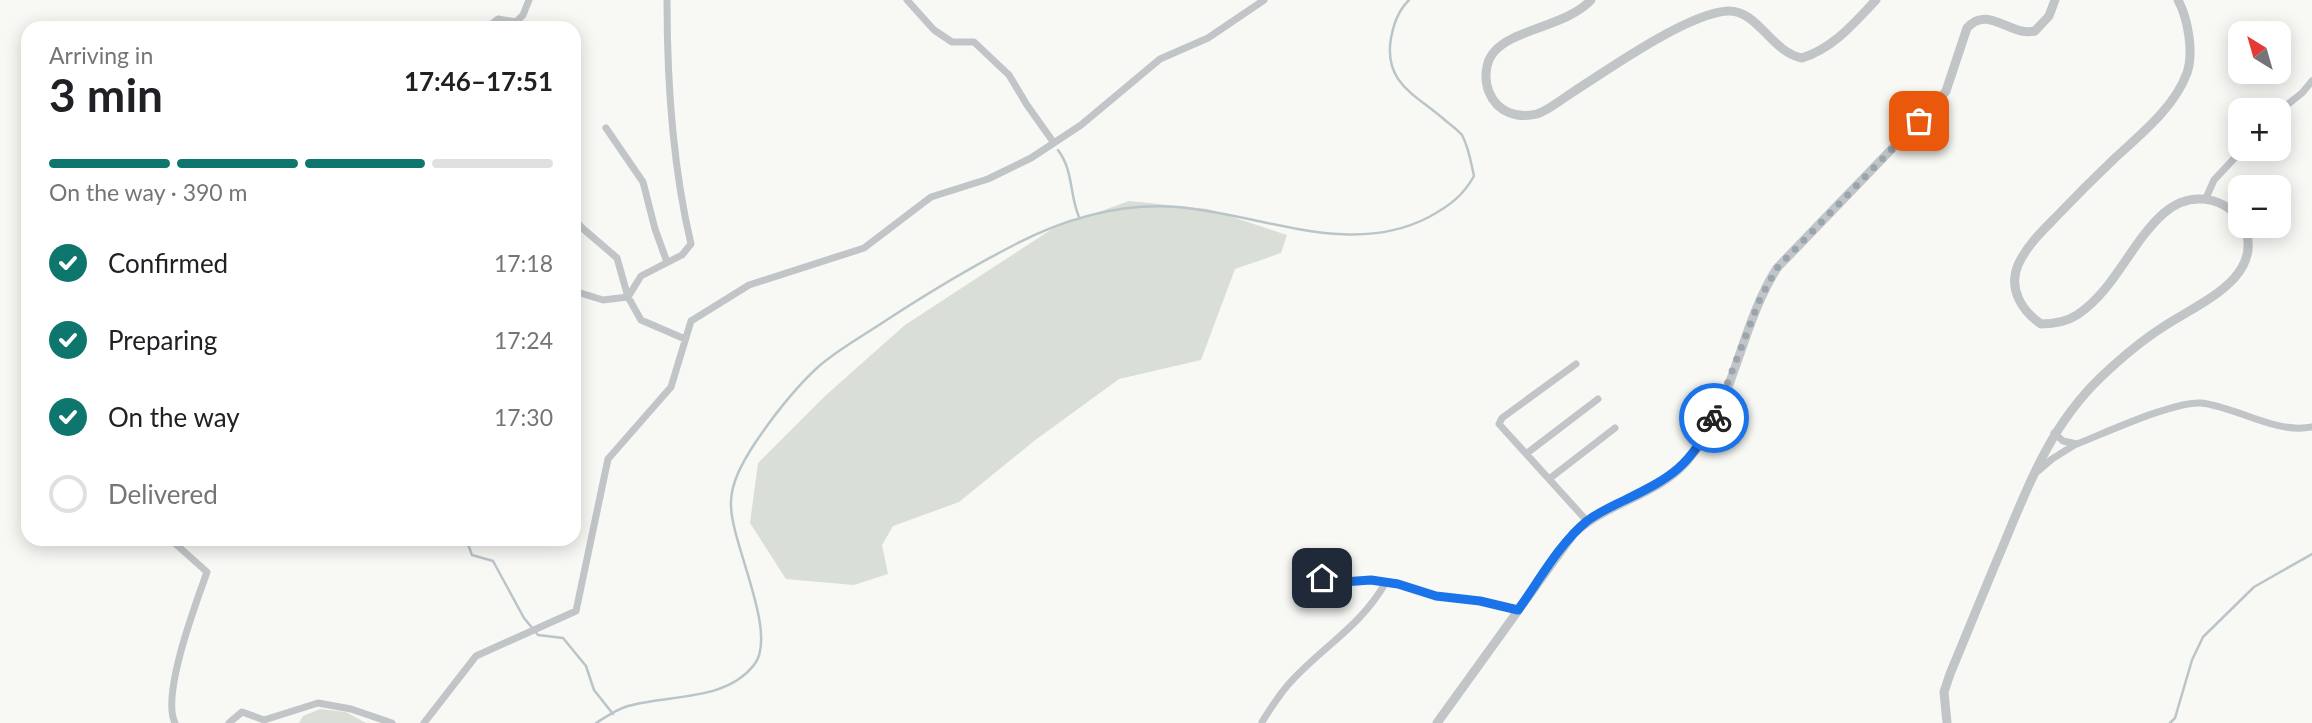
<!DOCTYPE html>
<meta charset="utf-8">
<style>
:root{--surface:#fff;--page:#f6f6f6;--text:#202124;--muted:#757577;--line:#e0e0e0;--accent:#0f766e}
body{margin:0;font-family:Lato,sans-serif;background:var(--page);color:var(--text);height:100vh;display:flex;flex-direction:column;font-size:26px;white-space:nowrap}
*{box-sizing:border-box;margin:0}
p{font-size:23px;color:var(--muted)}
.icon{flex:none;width:38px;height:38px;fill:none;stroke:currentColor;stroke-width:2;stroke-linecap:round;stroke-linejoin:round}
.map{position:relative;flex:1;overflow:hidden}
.panel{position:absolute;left:21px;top:21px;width:560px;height:525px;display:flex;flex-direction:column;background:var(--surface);border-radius:21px;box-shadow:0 4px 18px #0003}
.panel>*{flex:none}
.needle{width:46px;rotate:323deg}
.fabs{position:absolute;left:2228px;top:21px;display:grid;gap:14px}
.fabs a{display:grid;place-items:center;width:63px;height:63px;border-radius:14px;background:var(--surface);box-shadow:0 4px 18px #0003;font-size:35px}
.pin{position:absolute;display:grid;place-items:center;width:60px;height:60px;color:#fff;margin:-30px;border-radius:14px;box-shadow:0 4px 10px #0006}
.courier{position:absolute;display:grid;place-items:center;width:70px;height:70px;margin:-35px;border:5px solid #1a73e8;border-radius:50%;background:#fff;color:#222;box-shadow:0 2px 9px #0007}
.summary em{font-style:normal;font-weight:700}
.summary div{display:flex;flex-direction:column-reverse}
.summary{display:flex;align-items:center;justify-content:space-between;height:119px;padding:0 28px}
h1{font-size:46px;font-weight:700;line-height:52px}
.bar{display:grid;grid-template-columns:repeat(4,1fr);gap:10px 7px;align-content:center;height:84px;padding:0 28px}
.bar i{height:9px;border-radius:5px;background:var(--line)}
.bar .current{background:var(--accent)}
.bar p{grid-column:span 4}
ol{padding:0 28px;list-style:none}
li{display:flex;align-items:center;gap:21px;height:77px}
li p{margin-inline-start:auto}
li .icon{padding:7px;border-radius:50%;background:var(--accent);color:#fff;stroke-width:4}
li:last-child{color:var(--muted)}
li i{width:38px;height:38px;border:4px solid var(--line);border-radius:50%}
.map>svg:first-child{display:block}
.green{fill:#d9ded6}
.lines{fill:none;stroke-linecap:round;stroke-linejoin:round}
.stream{stroke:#bac5c9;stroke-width:2.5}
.minor{stroke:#c1c5c8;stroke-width:7}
.tertiary{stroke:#c1c5c8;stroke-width:9}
.done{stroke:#9aa5ac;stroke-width:7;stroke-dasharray:0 12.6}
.route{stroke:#1a73e8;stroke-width:9}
</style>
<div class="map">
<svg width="2312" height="723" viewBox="0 0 2312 723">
<rect width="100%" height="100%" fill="#f8f8f5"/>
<path class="green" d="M 1129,201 L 1208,209 L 1287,235 L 1281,253 L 1235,269 L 1201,360 L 1119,379 L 1034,441 L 959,502 L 893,526 L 882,545 L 888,574 L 854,585 L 786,579 L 750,523 L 758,463 L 825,396 L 905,325 L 1052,229 Z
M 320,709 L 346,712 L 366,723 L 299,723 L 303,716 Z"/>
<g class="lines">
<path class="stream" d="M 1058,150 C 1074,172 1069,193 1079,217
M 466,539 L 472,555 L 493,561 L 524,618 L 538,635 L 563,638 L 586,666 L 594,690 L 613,714
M 596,723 C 606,717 617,709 628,706 C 669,694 725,702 754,665 C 779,634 731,544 731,505 C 730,483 744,460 755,443 C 774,415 793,390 818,367 C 836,351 859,338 879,325 C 923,296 969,268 1016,244 C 1065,219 1120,203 1176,207 C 1259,213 1349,259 1429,217 C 1449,206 1463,196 1474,176 C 1471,163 1469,148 1462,135 C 1458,130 1451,125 1446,121 C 1417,95 1383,84 1391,38 C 1394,23 1398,11 1409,0
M 2170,723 L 2175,718 L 2192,660 L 2203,637 L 2254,587 L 2312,554"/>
<path class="minor" d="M 907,0 L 934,30 L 952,42 L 974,42 L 1009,75 L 1027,105 L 1054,143
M 487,28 L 498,19 L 516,22 L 523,15 L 529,0
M 2278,112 L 2302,93 L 2312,81
M 606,128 L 643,182 L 655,229 L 667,262
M 2206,198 L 2214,180 L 2243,149
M 574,218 L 581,227 L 617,258 L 628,297 L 641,320 L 685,339
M 574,291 L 603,300 L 628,297 L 641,276 L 682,255 L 691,244 C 672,164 667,82 667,0
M 1576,364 L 1502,418 L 1499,424 L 1587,521
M 2054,433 L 2063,441 L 2077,444 C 2105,433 2174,401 2201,403 C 2238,407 2274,434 2312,427
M 1526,454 L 1598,399
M 2038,471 L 2052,459 L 2076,444
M 1549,479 L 1615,428
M 170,539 L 207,572 C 196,603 161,695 175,723
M 1322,578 L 1343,581 L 1371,580 L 1398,584 L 1436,596 L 1480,601 L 1518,610
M 1262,722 C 1270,709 1278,697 1287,686 C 1320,648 1360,628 1386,582
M 229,723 L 242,712 L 264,720 L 318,703 L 351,709 L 392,723
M 424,723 L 476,656 L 576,611 L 608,459 L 671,387 L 691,321 L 749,285 L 864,248 L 931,197 L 988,179 L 1031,158 L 1081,125 L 1160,59 L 1208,38 L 1264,0"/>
<path class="tertiary" d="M 1591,0 C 1567,26 1513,29 1494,52 C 1485,62 1484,80 1489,92 C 1497,112 1517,119 1537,114 C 1549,110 1562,99 1573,92 C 1609,69 1688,13 1728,11 C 1758,10 1771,52 1802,58 C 1834,48 1854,23 1876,0
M 2178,0 C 2188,19 2194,52 2187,73 C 2174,108 2141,134 2115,158 C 2094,178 2074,198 2054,219 C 2041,232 2026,247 2018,265 C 2008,289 2022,311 2041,324 C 2054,324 2066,322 2077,315 C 2115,290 2131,242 2164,213 C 2188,192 2220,195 2240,219
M 1437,723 L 1574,533 C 1608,502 1658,495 1687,461 C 1734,407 1739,328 1777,268 L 1938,101 L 1946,91 L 1967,28 C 1988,4 2010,37 2035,31 L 2049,16 L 2055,0
M 1947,723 L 1944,692 L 1950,674 C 1968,631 1985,588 2003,546 C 2029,483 2051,425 2101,377 C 2120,359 2141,341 2163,327 C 2197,304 2266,278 2244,226"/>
</g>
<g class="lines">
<path class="done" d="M 1714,418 L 1760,299 L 1777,268 L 1919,121"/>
<path class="route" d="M 1322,578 L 1343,582 L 1371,580 L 1398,584 L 1436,596 L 1480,601 L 1518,610 C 1539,581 1559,544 1587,521 C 1599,512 1612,506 1625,500 C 1672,477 1690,466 1714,418"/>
</g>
</svg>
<div class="fabs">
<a><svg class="needle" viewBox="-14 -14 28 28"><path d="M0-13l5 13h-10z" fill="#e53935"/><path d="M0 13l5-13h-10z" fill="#757577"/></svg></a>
<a>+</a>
<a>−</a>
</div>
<div class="pin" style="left:1919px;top:121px;background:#ea580c"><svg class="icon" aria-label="bag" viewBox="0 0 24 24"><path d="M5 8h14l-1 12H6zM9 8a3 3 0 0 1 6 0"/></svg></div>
<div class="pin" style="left:1322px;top:578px;background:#1f2937"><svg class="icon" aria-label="home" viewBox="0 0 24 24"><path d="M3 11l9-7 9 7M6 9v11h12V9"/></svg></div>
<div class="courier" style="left:1714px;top:418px"><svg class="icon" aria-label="bike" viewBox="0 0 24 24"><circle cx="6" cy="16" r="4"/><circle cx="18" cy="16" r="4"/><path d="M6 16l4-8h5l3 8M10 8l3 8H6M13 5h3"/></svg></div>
<section class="panel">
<div class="summary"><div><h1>3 min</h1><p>Arriving in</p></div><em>17:46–17:51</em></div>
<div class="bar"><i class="current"></i><i class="current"></i><i class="current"></i><i></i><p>On the way · 390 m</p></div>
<ol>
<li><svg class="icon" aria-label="check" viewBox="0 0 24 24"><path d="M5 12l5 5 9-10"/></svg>Confirmed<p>17:18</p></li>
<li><svg class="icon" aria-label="check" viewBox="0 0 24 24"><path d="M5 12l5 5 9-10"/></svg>Preparing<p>17:24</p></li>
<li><svg class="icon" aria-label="check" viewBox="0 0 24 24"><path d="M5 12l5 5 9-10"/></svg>On the way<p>17:30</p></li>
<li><i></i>Delivered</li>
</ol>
</section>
</div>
